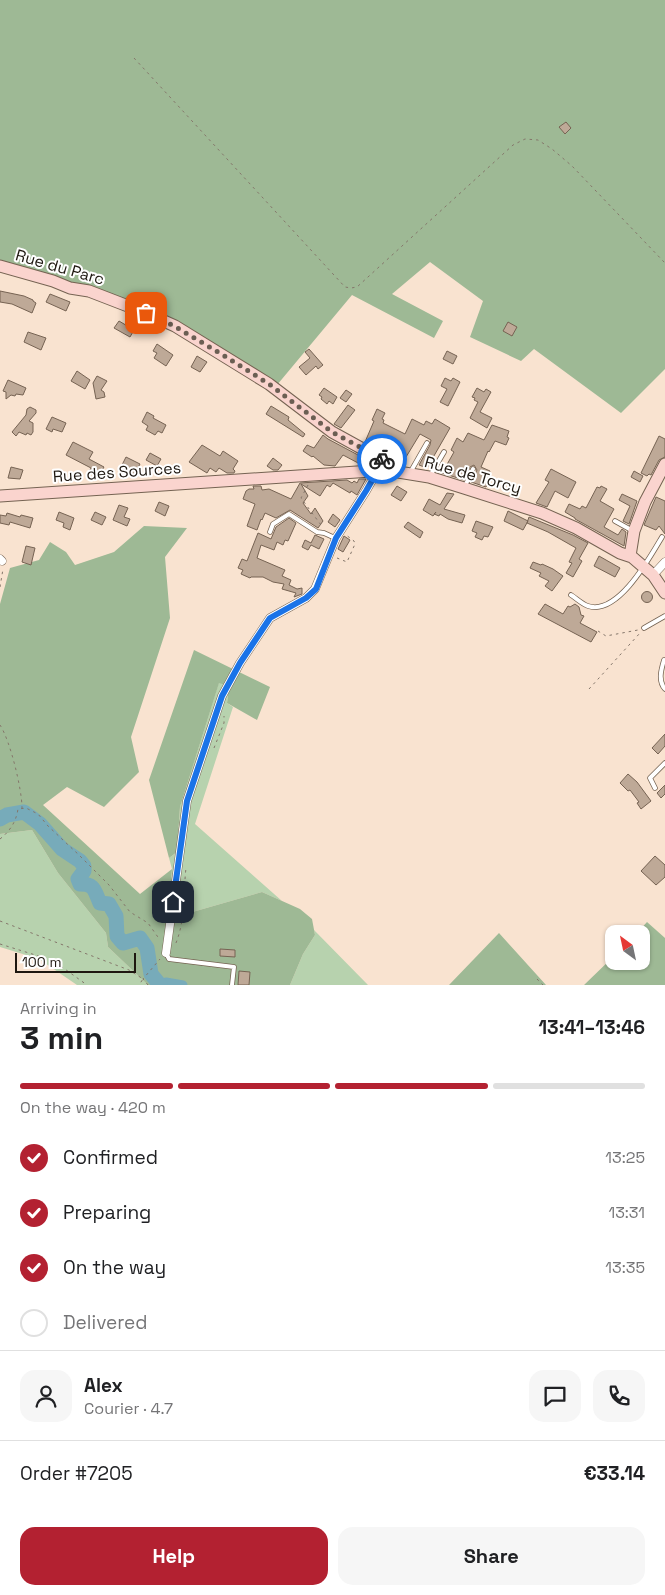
<!DOCTYPE html>
<meta charset="utf-8">
<style>
:root{--surface:#fff;--page:#f6f6f6;--text:#202124;--muted:#757577;--line:#e0e0e0;--accent:#b32131}
body{margin:0;font-family:"Space Grotesk",sans-serif;background:var(--page);color:var(--text);height:100vh;display:flex;flex-direction:column;font-size:19px;white-space:nowrap}
*{box-sizing:border-box;margin:0}
p{font-size:16px;color:var(--muted)}
.icon{flex:none;width:28px;height:28px;fill:none;stroke:currentColor;stroke-width:2;stroke-linecap:round;stroke-linejoin:round}
.map{position:relative;height:985px;overflow:hidden}
.sheet{display:flex;flex-direction:column;background:var(--surface);flex:1}
.sheet>*{flex:none}
.needle{width:32px;rotate:327deg}
.controls{position:absolute;left:605px;top:925px;display:grid;gap:10px}
.controls a{display:grid;place-items:center;width:45px;height:45px;border-radius:10px;background:var(--surface);box-shadow:0 1px 4px #0004;font-size:25px}
.scale{position:absolute;left:15px;bottom:12px;width:121px;box-sizing:border-box;padding-left:5px;border:2px solid #1e1710;border-top:0;font-size:14px;line-height:18px;white-space:nowrap;color:#1e1710;-webkit-text-stroke:4px #fff;paint-order:stroke}
.pin{position:absolute;display:grid;place-items:center;width:42px;height:42px;color:#fff;margin:-21px;border-radius:10px;box-shadow:0 2px 8px #0006}
.courier{position:absolute;display:grid;place-items:center;width:50px;height:50px;margin:-25px;border:4px solid #1a73e8;border-radius:50%;background:#fff;color:#222;box-shadow:0 1px 6px #0007}
.headline em{font-style:normal;font-weight:800}
.headline div{display:flex;flex-direction:column-reverse}
.headline{display:flex;align-items:center;justify-content:space-between;height:85px;padding:0 20px}
h1{font-size:32px;font-weight:800;line-height:38px}
.bar{display:grid;grid-template-columns:repeat(4,1fr);gap:8px 5px;align-content:center;height:60px;padding:0 20px}
.bar i{height:6px;border-radius:4px;background:var(--line)}
.bar .current{background:var(--accent)}
.bar p{grid-column:span 4}
.line{display:flex;align-items:center;gap:12px;padding:0 20px;border-top:1px solid var(--line)}
.line div{flex:1}
.round{display:grid;place-items:center;flex:none;width:52px;height:52px;border-radius:15px;background:var(--page)}
ol{padding:0 20px;list-style:none}
li{display:flex;align-items:center;gap:15px;height:55px}
li p{margin-inline-start:auto}
li .icon{padding:5px;border-radius:50%;background:var(--accent);color:#fff;stroke-width:4}
li:last-child{color:var(--muted)}
li i{width:28px;height:28px;border:2px solid var(--line);border-radius:50%}
.action{display:flex;gap:10px;margin-top:auto;padding:10px 20px}
.action a{flex:1;height:58px;border-radius:15px;background:var(--accent);color:#fff;font-size:20px;font-weight:800;line-height:58px;text-align:center}
.action a+a{background:var(--page);color:var(--text)}
.map>svg:first-child{display:block}
.green{fill:#b7d2ae}
.forest{fill:#9eb995}
.lines{fill:none;stroke-linecap:round;stroke-linejoin:round}
.canal{stroke:#77abba;stroke-width:9}
.river{stroke:#77abba;stroke-width:15}
.building{fill:#bea997;stroke:#766353}
.lane-casing{stroke:#756352;stroke-width:5.5}
.street-casing{stroke:#756352;stroke-width:9}
.secondary-casing{stroke:#756352;stroke-width:13}
.path{stroke:#84766a;stroke-width:1;stroke-dasharray:2.5 4;stroke-linecap:butt}
.lane{stroke:#fff;stroke-width:4}
.street{stroke:#fff;stroke-width:8}
.secondary{stroke:#fad4ce;stroke-width:11}
.done{stroke:#6b5e53;stroke-width:5;stroke-dasharray:0 9}
.route{stroke:#1a73e8;stroke-width:6}
.labels{text-anchor:middle;dominant-baseline:central;stroke-width:4;stroke-linejoin:round;paint-order:stroke}
.street-label{font-size:16px;fill:#1e1710;stroke:#fff}
</style>
<div class="map">
<svg width="665" height="985" viewBox="0 0 665 985">
<rect width="100%" height="100%" fill="#f9e3d0"/>
<path class="green" d="M 219,682 L 229,685 L 227,703 L 233,707 L 195,824 L 282,901 L 262,892 L 168,919 L 172,869 L 169,858 L 177,852 L 180,807 Z
M 32,830 L 58,873 L 106,933 L 108,947 L 148,985 L 77,985 L 39,959 L 0,947 L 0,834 Z
M 314,930 L 368,985 L 290,985 L 303,954 L 315,935 Z"/>
<path class="forest" d="M 0,0 L 665,0 L 665,369 L 621,413 L 534,349 L 521,361 L 470,337 L 483,301 L 430,262 L 392,294 L 443,321 L 434,338 L 352,295 L 277,385 L 175,321 L 0,265 Z
M 144,526 L 187,528 L 165,557 L 170,618 L 131,737 L 139,772 L 104,807 L 67,787 L 43,805 L 140,894 L 172,869 L 168,919 L 262,892 L 300,909 L 312,919 L 315,935 L 303,954 L 290,985 L 148,985 L 108,947 L 106,933 L 58,873 L 32,830 L 0,834 L 0,604 L 10,568 L 39,560 L 50,542 L 66,552 L 75,565 L 114,552 Z
M 194,650 L 270,687 L 257,720 L 227,703 L 229,686 L 219,683 L 180,807 L 177,852 L 169,858 L 149,780 Z
M 647,922 L 665,938 L 665,985 L 584,985 L 614,956 L 614,961 L 641,961 L 641,934 L 636,934 Z
M 499,933 L 546,985 L 449,985 Z"/>
<g class="lines">
<path class="canal" d="M 160,984 L 166,982 L 183,985"/>
<path class="river" d="M 0,819 L 7,815 L 24,812 L 40,824 L 62,849 L 80,861 L 84,866 L 84,871 L 78,879 L 80,884 C 95,884 94,890 100,903 L 109,904 L 116,916 L 117,936 L 123,943 L 140,938 L 147,948 L 151,974 L 160,985"/>
</g>
<path class="building" d="M 566,122 L 571,128 L 565,134 L 559,127 Z
M 0,291 L 24,296 L 33,300 L 33,301 L 36,303 L 32,313 L 12,304 L 0,302 Z
M 50,294 L 70,302 L 66,311 L 46,302 Z
M 119,321 L 134,330 L 130,337 L 114,328 Z
M 508,322 L 517,327 L 512,336 L 503,331 Z
M 28,332 L 46,338 L 41,350 L 24,342 Z
M 157,344 L 173,355 L 166,366 L 154,358 L 157,353 L 153,351 Z
M 309,349 L 323,365 L 318,369 L 316,366 L 306,375 L 299,367 L 310,358 L 305,352 Z
M 447,351 L 457,356 L 453,364 L 443,359 Z
M 197,356 L 207,362 L 200,372 L 191,367 Z
M 77,371 L 90,380 L 85,389 L 71,381 Z
M 97,376 L 107,381 L 101,390 L 104,392 L 105,397 L 96,399 L 93,383 Z
M 445,378 L 451,381 L 453,378 L 460,382 L 448,406 L 440,402 L 447,389 L 441,386 Z
M 8,380 L 26,388 L 23,395 L 16,394 L 15,396 L 11,395 L 6,399 L 6,392 L 3,391 Z
M 324,388 L 337,397 L 333,404 L 329,401 L 327,404 L 321,399 L 322,397 L 319,395 Z
M 477,388 L 484,392 L 486,389 L 491,392 L 480,412 L 492,418 L 487,428 L 470,418 L 478,402 L 474,400 L 475,398 L 472,397 Z
M 346,390 L 352,394 L 346,402 L 340,398 Z
M 348,405 L 355,410 L 341,428 L 334,424 Z
M 271,406 L 289,417 L 288,420 L 305,434 L 303,437 L 266,414 Z
M 30,407 L 36,410 L 36,413 L 29,421 L 33,423 L 33,432 L 31,435 L 27,433 L 26,435 L 19,432 L 16,436 L 12,432 L 26,415 L 27,409 Z
M 377,409 L 385,413 L 382,419 L 384,420 L 383,423 L 405,434 L 412,419 L 424,425 L 426,421 L 432,424 L 435,419 L 450,428 L 427,468 L 419,465 L 430,445 L 431,440 L 420,434 L 403,462 L 393,458 L 398,448 L 384,440 L 379,449 L 365,442 L 374,421 L 372,420 Z
M 147,412 L 154,416 L 153,418 L 166,425 L 162,433 L 158,431 L 155,435 L 146,430 L 148,426 L 142,422 Z
M 52,417 L 66,423 L 62,432 L 53,429 L 52,432 L 46,429 Z
M 492,425 L 509,431 L 507,437 L 509,438 L 506,445 L 495,441 L 489,452 L 488,451 L 481,467 L 490,471 L 488,476 L 491,477 L 486,487 L 471,482 L 477,470 L 474,465 L 470,467 L 464,480 L 439,472 L 442,466 L 445,468 L 454,452 L 451,450 L 457,438 L 463,442 L 468,433 L 484,440 Z
M 323,435 L 328,439 L 373,463 L 360,464 L 343,455 L 335,466 L 324,465 L 313,456 L 312,457 L 303,451 L 307,445 L 314,448 Z
M 659,436 L 665,439 L 665,457 L 659,460 L 651,475 L 649,474 L 647,476 L 641,473 Z
M 73,442 L 93,452 L 89,459 L 104,467 L 99,475 L 90,470 L 91,468 L 66,455 Z
M 202,445 L 220,456 L 223,451 L 238,461 L 233,469 L 235,471 L 234,473 L 227,473 L 219,468 L 216,472 L 210,468 L 207,473 L 189,462 Z
M 150,453 L 161,459 L 157,466 L 146,460 Z
M 126,457 L 140,464 L 134,475 L 121,467 Z
M 273,458 L 282,465 L 278,470 L 273,470 L 267,466 Z
M 11,467 L 23,470 L 20,479 L 8,478 Z
M 551,469 L 576,482 L 568,498 L 555,491 L 547,507 L 536,503 L 549,482 L 545,480 Z
M 634,471 L 643,476 L 640,482 L 631,477 Z
M 359,479 L 366,479 L 357,495 L 351,491 L 350,493 L 333,483 L 330,487 L 327,485 L 320,496 L 301,484 L 308,496 L 303,503 L 311,514 L 315,508 L 323,521 L 318,528 L 290,510 L 276,518 L 265,513 L 262,520 L 261,519 L 257,530 L 247,526 L 255,504 L 243,499 L 246,491 L 249,489 L 254,489 L 253,486 L 261,486 L 262,490 L 269,489 L 291,499 L 300,483 L 347,480 L 352,483 L 354,481 L 357,483 Z
M 397,486 L 407,492 L 401,501 L 391,495 Z
M 601,486 L 607,489 L 600,501 L 614,509 L 604,527 L 618,535 L 622,529 L 626,532 L 624,546 L 575,519 L 575,518 L 565,512 L 569,504 L 580,509 L 582,506 L 586,508 L 597,487 L 600,488 Z
M 447,493 L 454,494 L 444,509 L 465,515 L 462,523 L 448,519 L 440,514 L 439,516 L 434,514 L 436,512 L 433,516 L 423,510 L 429,499 L 440,505 Z
M 622,494 L 637,501 L 629,524 L 623,521 L 630,506 L 619,500 Z
M 656,497 L 665,501 L 665,534 L 659,526 L 656,530 L 644,525 Z
M 159,502 L 169,506 L 165,516 L 155,511 Z
M 119,505 L 128,508 L 124,517 L 130,519 L 127,526 L 113,520 Z
M 508,511 L 528,521 L 523,530 L 504,521 Z
M 59,512 L 74,518 L 70,530 L 63,527 L 64,523 L 56,520 Z
M 95,512 L 106,517 L 102,525 L 91,520 Z
M 7,513 L 20,517 L 21,515 L 33,518 L 30,528 L 10,522 L 9,525 L 0,523 L 0,515 L 6,516 Z
M 333,514 L 340,520 L 335,527 L 328,522 Z
M 529,517 L 573,535 L 588,543 L 579,559 L 582,561 L 573,577 L 566,573 L 572,563 L 569,562 L 576,548 L 548,532 L 527,523 Z
M 289,518 L 296,523 L 288,541 L 285,540 L 283,545 L 277,542 L 274,550 L 261,545 L 257,558 L 285,570 L 282,576 L 291,580 L 289,585 L 297,589 L 302,588 L 302,594 L 294,597 L 296,593 L 282,589 L 284,584 L 273,582 L 263,577 L 251,577 L 250,578 L 241,574 L 243,570 L 238,568 L 242,559 L 247,561 L 258,533 L 271,539 L 276,527 Z
M 476,521 L 493,527 L 488,537 L 484,536 L 482,540 L 475,537 L 477,533 L 472,531 Z
M 408,522 L 423,532 L 420,538 L 404,527 Z
M 315,535 L 324,539 L 319,549 L 311,545 L 308,550 L 302,547 L 305,540 L 311,543 Z
M 344,536 L 350,540 L 343,552 L 338,549 Z
M 26,546 L 35,548 L 31,565 L 22,562 Z
M 599,556 L 620,568 L 615,577 L 594,566 Z
M 533,562 L 541,565 L 542,564 L 553,569 L 563,576 L 552,591 L 545,586 L 549,581 L 539,576 L 541,573 L 530,568 Z
M641.5 597a5.5 5.5 0 1 1 11 0a5.5 5.5 0 1 1-11 0Z
M 545,604 L 563,614 L 568,606 L 570,607 L 575,604 L 579,607 L 581,615 L 584,616 L 580,623 L 597,632 L 591,642 L 538,614 Z
M 665,734 L 665,746 L 658,754 L 652,748 Z
M 628,774 L 637,782 L 651,801 L 641,809 L 637,803 L 639,802 L 630,790 L 628,791 L 620,783 Z
M 665,785 L 665,794 L 661,798 L 657,793 Z
M 655,856 L 665,865 L 665,877 L 656,885 L 641,871 Z
M 220,949 L 235,950 L 235,957 L 220,956 Z
M 239,971 L 250,972 L 249,985 L 238,985 Z"/>
<g class="lines">
<defs>
<path id="lane" d="M 411,471 L 427,443
M 430,476 L 444,452
M 465,486 L 473,469
M 615,521 L 633,531
M 270,532 L 273,524 L 289,514 L 317,532 L 324,533 L 335,538
M 571,595 C 576,598 582,604 588,606 C 618,616 650,557 662,537
M 644,628 L 665,616
M 664,660 C 661,670 658,681 665,689
M 655,788 L 650,778 L 665,763
M 166,953 L 169,959 L 234,967 L 232,985"/>
<path id="street" d="M 0,559 L 2,561
M 653,575 L 665,562
M 166,953 L 187,801 L 222,696 L 240,663 L 270,618 L 306,598 L 315,589 L 336,538 L 366,491 L 378,470"/>
<path id="secondary" d="M 0,266 L 53,281 L 70,288 L 89,291 L 146,313 L 175,326 L 269,384 L 332,432 L 381,459 L 386,465 L 386,470
M 0,496 L 386,470 L 429,477 L 464,488 L 542,513 L 576,528 L 620,553 L 632,557 L 653,575 L 665,593
M 630,556 L 634,531 L 645,502 L 665,464"/>
</defs>
<use href="#lane" class="lane-casing"/>
<use href="#street" class="street-casing"/>
<use href="#secondary" class="secondary-casing"/>
<path class="path" d="M 134,58 L 345,287 L 351,288 L 357,287 L 513,145 L 525,139 L 538,140 L 552,149 L 572,166 L 665,263
M 308,485 L 301,498 L 321,525
M 337,558 L 347,562 L 355,544 L 354,541 L 346,535
M 0,587 L 3,569
M 598,631 L 606,636 L 638,630
M 589,689 L 640,633
M 0,725 C 10,740 22,789 22,808
M 214,748 L 224,723 L 224,716
M 0,839 C 10,831 16,822 18,809 L 26,808 L 38,814 L 48,826 L 79,855 L 109,885 L 130,912 L 148,923 L 160,940
M 0,921 L 129,970 L 143,979 L 139,985
M 176,943 C 186,917 183,894 186,868
M 0,944 L 45,958 L 62,967 L 87,985
M 537,979 L 543,985
M 148,985 L 143,979 L 160,959"/>
<use href="#lane" class="lane"/>
<use href="#street" class="street"/>
<use href="#secondary" class="secondary"/>
</g>
<g class="lines">
<path class="done" d="M 146,313 L 174,326 L 223,355 L 269,384 L 332,432 L 382,459"/>
<path class="route" d="M 173,902 L 187,801 L 222,696 L 240,663 L 270,618 L 306,598 L 316,589 L 336,538 L 366,491 L 378,470 L 386,470 L 386,465 L 382,459"/>
</g>
<g class="labels">
<g class="street-label">
<text transform="translate(60 267) rotate(16)">Rue du Parc</text>
<text transform="translate(117 472) rotate(-4)">Rue des Sources</text>
<text transform="translate(473 475) rotate(16)">Rue de Torcy</text>
</g>
</g>
</svg>
<div class="controls">
<a><svg class="needle" viewBox="-14 -14 28 28"><path d="M0-13l5 13h-10z" fill="#e53935"/><path d="M0 13l5-13h-10z" fill="#757577"/></svg></a>
</div>
<div class="scale">100 m</div>
<div class="pin" style="left:146px;top:313px;background:#ea580c"><svg class="icon" aria-label="bag" viewBox="0 0 24 24"><path d="M5 8h14l-1 12H6zM9 8a3 3 0 0 1 6 0"/></svg></div>
<div class="pin" style="left:173px;top:902px;background:#1f2937"><svg class="icon" aria-label="home" viewBox="0 0 24 24"><path d="M3 11l9-7 9 7M6 9v11h12V9"/></svg></div>
<div class="courier" style="left:382px;top:459px"><svg class="icon" aria-label="bike" viewBox="0 0 24 24"><circle cx="6" cy="16" r="4"/><circle cx="18" cy="16" r="4"/><path d="M6 16l4-8h5l3 8M10 8l3 8H6M13 5h3"/></svg></div>
</div>
<section class="sheet">
<div class="headline"><div><h1>3 min</h1><p>Arriving in</p></div><em>13:41–13:46</em></div>
<div class="bar"><i class="current"></i><i class="current"></i><i class="current"></i><i></i><p>On the way · 420 m</p></div>
<ol>
<li><svg class="icon" aria-label="check" viewBox="0 0 24 24"><path d="M5 12l5 5 9-10"/></svg>Confirmed<p>13:25</p></li>
<li><svg class="icon" aria-label="check" viewBox="0 0 24 24"><path d="M5 12l5 5 9-10"/></svg>Preparing<p>13:31</p></li>
<li><svg class="icon" aria-label="check" viewBox="0 0 24 24"><path d="M5 12l5 5 9-10"/></svg>On the way<p>13:35</p></li>
<li><i></i>Delivered</li>
</ol>
<div class="line" style="height:90px"><a class="round"><svg class="icon" aria-label="person" viewBox="0 0 24 24"><circle cx="12" cy="8" r="4"/><path d="M4 21q1-7 8-7t8 7"/></svg></a><div><b>Alex</b><p>Courier · 4.7</p></div><a class="round"><svg class="icon" aria-label="chat" viewBox="0 0 24 24"><path d="M4 5h16v11H9l-5 4z"/></svg></a><a class="round"><svg class="icon" aria-label="phone" viewBox="0 0 24 24"><path d="M5 4h4l2 5-3 2q2 4 5 5l2-3 5 2v4C11 20 4 13 5 4z"/></svg></a></div>
<div class="line" style="height:65px"><div>Order #7205</div><b>€33.14</b></div>
<div class="action"><a>Help</a><a>Share</a></div>
</section>
